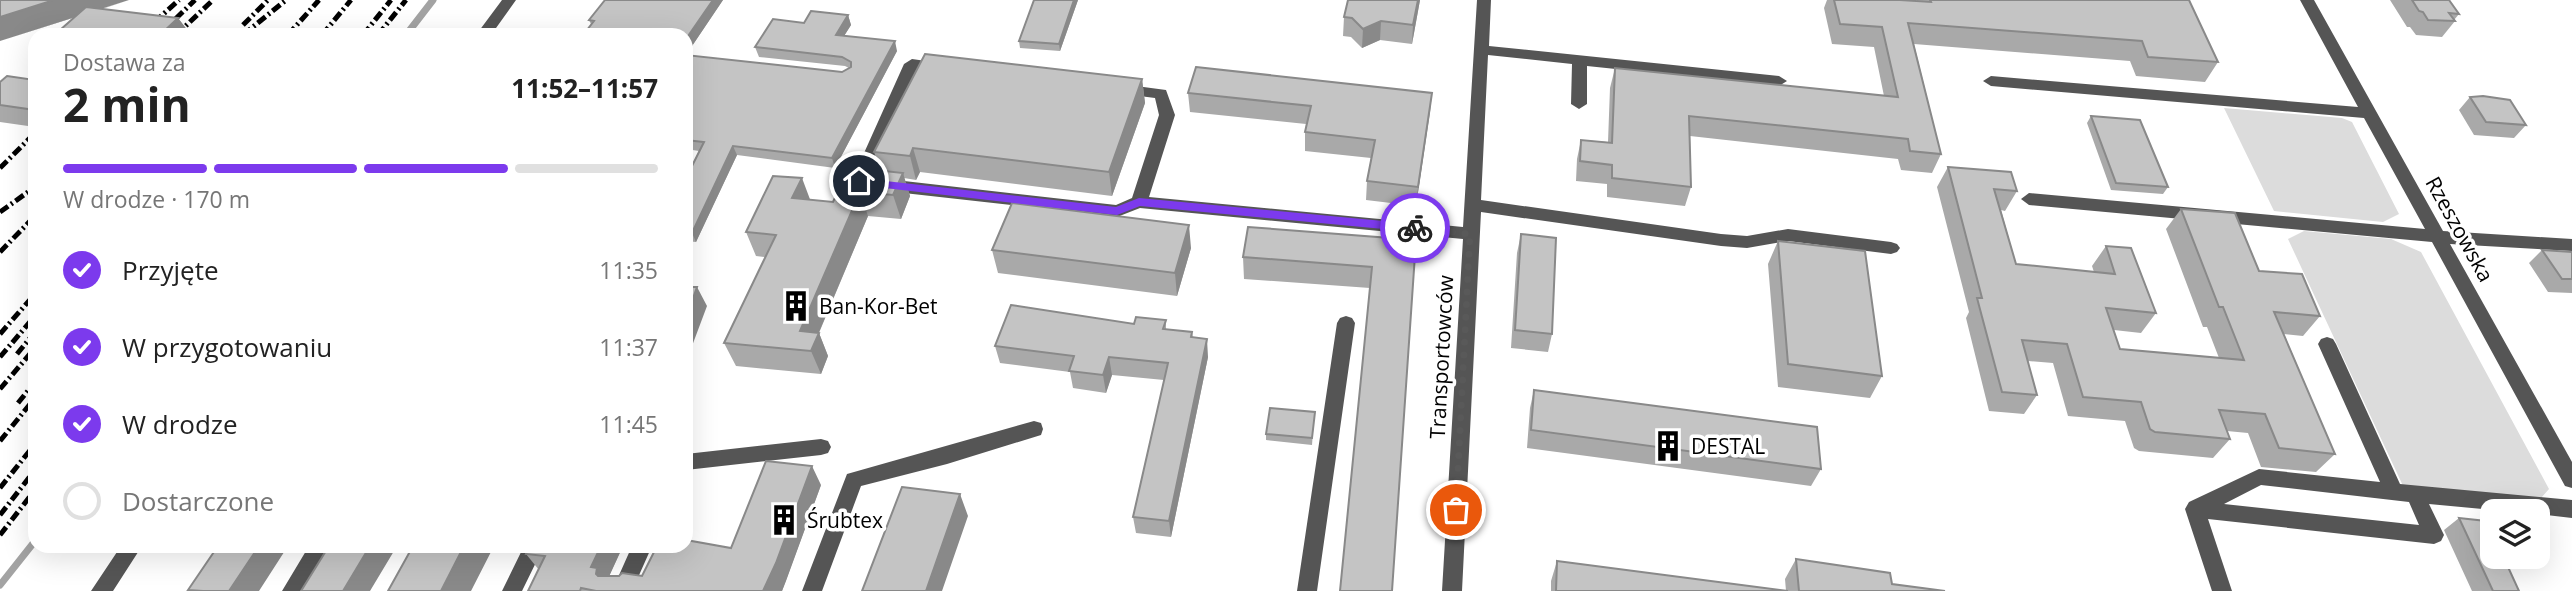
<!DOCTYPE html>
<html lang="pl">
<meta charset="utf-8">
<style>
:root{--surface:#fff;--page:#f6f6f6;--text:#222;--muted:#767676;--line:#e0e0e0;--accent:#7c3aed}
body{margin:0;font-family:"Open Sans",sans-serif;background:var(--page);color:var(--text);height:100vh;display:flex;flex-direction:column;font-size:26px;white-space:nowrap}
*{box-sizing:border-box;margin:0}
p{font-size:23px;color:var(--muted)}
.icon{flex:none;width:38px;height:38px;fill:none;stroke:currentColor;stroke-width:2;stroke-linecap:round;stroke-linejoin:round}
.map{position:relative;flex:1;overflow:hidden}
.side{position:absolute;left:28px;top:28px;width:665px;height:525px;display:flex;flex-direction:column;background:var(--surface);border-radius:21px;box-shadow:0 7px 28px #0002}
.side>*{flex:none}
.buttons{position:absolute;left:2480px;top:499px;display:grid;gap:14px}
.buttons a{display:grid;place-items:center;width:70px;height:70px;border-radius:14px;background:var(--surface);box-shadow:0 7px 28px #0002;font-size:35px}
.pin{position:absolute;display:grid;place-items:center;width:60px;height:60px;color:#fff;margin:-30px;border:4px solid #fff;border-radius:50%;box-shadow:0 2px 7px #0007}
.courier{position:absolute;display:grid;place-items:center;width:70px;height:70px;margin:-35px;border:5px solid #7c3aed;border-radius:50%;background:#fff;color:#222;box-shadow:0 2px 9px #0007}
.head em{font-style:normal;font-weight:700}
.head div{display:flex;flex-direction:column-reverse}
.head{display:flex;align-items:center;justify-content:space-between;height:119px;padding:0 35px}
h1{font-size:46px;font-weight:700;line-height:52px}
.bar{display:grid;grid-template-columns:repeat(4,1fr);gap:10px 7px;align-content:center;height:84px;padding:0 35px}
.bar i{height:9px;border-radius:5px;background:var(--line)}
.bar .active{background:var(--accent)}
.bar p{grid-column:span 4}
ol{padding:0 35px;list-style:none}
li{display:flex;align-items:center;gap:21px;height:77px}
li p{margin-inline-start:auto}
li .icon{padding:7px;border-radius:50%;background:var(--accent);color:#fff;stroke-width:4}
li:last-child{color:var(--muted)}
li i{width:38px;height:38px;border:4px solid var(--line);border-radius:50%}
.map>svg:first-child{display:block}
.green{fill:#dcdcdc}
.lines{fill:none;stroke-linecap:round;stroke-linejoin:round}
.stream{stroke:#a3a3a3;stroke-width:7}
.minor{fill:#555;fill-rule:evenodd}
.rail{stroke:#000;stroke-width:5;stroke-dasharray:10 3.5 2 3.5;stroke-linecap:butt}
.wall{fill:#a9a9a9}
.shaded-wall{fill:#898989}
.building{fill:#c4c4c4;stroke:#898989;stroke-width:2}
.route{fill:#7c3aed}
.done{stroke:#595959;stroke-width:7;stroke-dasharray:0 12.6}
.labels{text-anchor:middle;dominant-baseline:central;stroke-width:7;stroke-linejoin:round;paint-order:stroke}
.street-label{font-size:21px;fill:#000;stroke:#fff}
.poi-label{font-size:21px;fill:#000;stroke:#fff;text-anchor:start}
</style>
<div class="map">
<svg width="2572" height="591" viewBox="0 0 2572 591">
<rect width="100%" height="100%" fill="#fff"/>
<path class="green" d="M 2224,108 L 2342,118 L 2352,122 L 2399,214 L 2383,222 L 2274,211 Z
M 2304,231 L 2391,239 L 2421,252 L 2549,489 L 2541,498 L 2404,488 L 2288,239 Z"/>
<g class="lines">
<path class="stream" d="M 406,35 L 433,0
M 0,585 L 35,541"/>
<path class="minor" d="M 502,0 L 516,0 L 491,35 L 476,35 Z
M 1477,0 L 1491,0 L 1489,46 L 1779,76 L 1787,81 L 1779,86 L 1587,66 L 1587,104 L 1579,109 L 1571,104 L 1572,64 L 1488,55 L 1481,200 L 1721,234 L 1747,236 L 1788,229 L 1891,242 L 1897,244 L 1900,248 L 1897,252 L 1891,254 L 1788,241 L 1747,248 L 1721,246 L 1481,212 L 1462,591 L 1442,591 L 1463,239 L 1140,208 L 1117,217 L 859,188 L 851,182 L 904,64 L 912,59 L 940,63 L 948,68 L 940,73 L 917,70 L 869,177 L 1116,205 L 1132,198 L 1159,115 L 1155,98 L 1116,93 L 1113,89 L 1116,85 L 1121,84 L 1166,90 L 1175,115 L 1149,197 L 1463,227 Z
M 2300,0 L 2314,0 L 2443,231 L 2572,239 L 2572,251 L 2450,244 L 2572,462 L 2572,488 L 2565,486 L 2432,242 L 2029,205 L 2021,199 L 2029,193 L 2425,229 L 2364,118 L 1991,86 L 1983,81 L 1991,76 L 2358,107 Z
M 1346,316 L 1352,318 L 1355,323 L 1317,591 L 1297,591 L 1337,323 L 1340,318 Z
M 2327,337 L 2333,339 L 2336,344 L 2400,484 L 2572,500 L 2572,518 L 2538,514 L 2538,511 L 2504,511 L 2429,504 L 2444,535 L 2441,541 L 2434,544 L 2208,519 L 2232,591 L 2212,591 L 2185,509 L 2189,502 L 2259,469 L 2380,482 L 2318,344 L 2321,339 ZM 2261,485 L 2409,502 L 2419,525 L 2224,504 Z
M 1034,421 L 1041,423 L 1043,429 L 1041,435 L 947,464 L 861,486 L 822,591 L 802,591 L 847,474 Z
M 821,439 L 828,441 L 831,447 L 828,453 L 821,455 L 686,470 L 686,454 Z
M 121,546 L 142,546 L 113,591 L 91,591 Z
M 309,546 L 330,546 L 303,591 L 282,591 Z
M 524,546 L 544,546 L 522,591 L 502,591 Z
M 632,546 L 652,546 L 632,591 L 612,591 Z"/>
<path class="rail" d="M 243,25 L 268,0
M 162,32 L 195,0
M 140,35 L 179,0
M 176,35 L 213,0
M 243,35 L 286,0
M 288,35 L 319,0
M 322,35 L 351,0
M 363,35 L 391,0
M 378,35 L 406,0
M 0,168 L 35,133
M 0,212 L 35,187
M 0,252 L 35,216
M 0,334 L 35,294
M 17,354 L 35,332
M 0,357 L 35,316
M 0,389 L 35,348
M 18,403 L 35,382
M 0,441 L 35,398
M 0,488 L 35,444
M 0,515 L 35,470
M 0,535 L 35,490"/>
</g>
<path class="wall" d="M 129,0 L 102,9 L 178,18 L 191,35 L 64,35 L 60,30 L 74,17 L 0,41 Z
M 605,0 L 723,0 L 690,49 L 686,49 L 686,35 L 591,24 L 589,20 Z
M 1034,0 L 1078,0 L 1060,51 L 1020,48 L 1019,41 Z
M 1348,0 L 1420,0 L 1412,44 L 1380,40 L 1362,48 L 1351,37 L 1343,36 L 1344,17 Z
M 1827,0 L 1900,0 L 1917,1 L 1917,0 L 2189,0 L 2218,62 L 2205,82 L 2136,76 L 2130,61 L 1914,44 L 1941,154 L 1932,173 L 1901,170 L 1898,159 L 1690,136 L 1691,187 L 1685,206 L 1607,197 L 1607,184 L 1576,181 L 1577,159 L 1581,140 L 1608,142 L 1610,88 L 1615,68 L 1884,96 L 1874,47 L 1832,44 L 1824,8 Z
M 2390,0 L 2449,0 L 2459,14 L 2454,20 L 2455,21 L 2442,37 L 2416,35 L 2410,27 L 2407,27 Z
M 848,15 L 851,25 L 844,36 L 897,51 L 835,168 L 737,155 L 696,242 L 686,241 L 686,178 L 699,151 L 686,149 L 686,55 L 842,72 L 849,68 L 845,66 L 759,57 L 755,47 L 804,23 Z
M 1142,79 L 1145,103 L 1112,196 L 920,172 L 916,180 L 904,178 L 910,196 L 901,219 L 868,216 L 819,333 L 828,356 L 821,374 L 736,366 L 724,343 L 765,257 L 756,256 L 746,232 L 810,200 L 833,202 L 864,172 L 880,170 L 874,152 Z
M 35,80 L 35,127 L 0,122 L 0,82 Z
M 1188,93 L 1432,93 L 1416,206 L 1366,200 L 1367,181 L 1371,158 L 1305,151 L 1305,132 L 1306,124 L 1190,112 Z
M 2470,97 L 2526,125 L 2514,138 L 2474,135 L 2459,110 Z
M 2091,116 L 2168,187 L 2163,194 L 2111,190 L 2087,123 Z
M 1948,167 L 2017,191 L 2005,211 L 2001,210 L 2016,264 L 2094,272 L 2092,266 L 2106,246 L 2156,313 L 2141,333 L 2114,330 L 2120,349 L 2219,358 L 2207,327 L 2203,327 L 2166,229 L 2181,209 L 2259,271 L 2320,316 L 2303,336 L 2284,334 L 2335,454 L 2316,472 L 2261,467 L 2248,433 L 2227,431 L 2230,439 L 2213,458 L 2139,451 L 2134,448 L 2125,421 L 2068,416 L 2053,363 L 2028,361 L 2037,395 L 2024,414 L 1989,411 L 1966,318 L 1969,312 L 1937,187 Z
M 1521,234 L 1552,334 L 1548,352 L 1511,348 L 1517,253 Z
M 1416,240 L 1370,288 L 1244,279 L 1243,257 Z
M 1778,241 L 1882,376 L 1870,398 L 1778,387 L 1768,264 Z
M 1191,248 L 1177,296 L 998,273 L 992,250 Z
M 2542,250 L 2572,252 L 2572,293 L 2548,292 L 2529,263 Z
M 1166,320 L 1166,329 L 1192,332 L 1193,338 L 1208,357 L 1171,537 L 1136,533 L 1133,517 L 1164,380 L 1112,375 L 1106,393 L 1073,388 L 1070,372 L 1000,363 L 995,346 Z
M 1534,390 L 1821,469 L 1811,486 L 1527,448 L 1530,408 Z
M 1314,419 L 1312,445 L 1266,440 L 1266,434 Z
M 821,485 L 782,591 L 528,591 L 539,570 L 526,554 L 623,546 L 609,576 L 642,576 L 731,548 Z
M 2459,518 L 2519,591 L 2472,591 L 2444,530 Z
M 1796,559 L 1892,584 L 1945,591 L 1551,591 L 1551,581 L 1557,561 L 1786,591 L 1785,579 Z"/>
<path class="shaded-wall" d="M 54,0 L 129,0 L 0,41 L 0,17 Z
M 713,0 L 723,0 L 690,49 L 686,39 Z
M 1074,0 L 1078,0 L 1060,51 L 1059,44 Z
M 1418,0 L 1420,0 L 1412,44 L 1413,25 Z
M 848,15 L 851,25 L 839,44 L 836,35 Z
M 178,18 L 191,35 L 160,35 Z
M 1381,21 L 1380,40 L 1362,48 L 1363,29 Z
M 895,41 L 897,51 L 835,168 L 832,158 Z
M 1142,79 L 1145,103 L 1112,196 L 1109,172 Z
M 1432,93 L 1430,112 L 1416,206 L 1418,187 Z
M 733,146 L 737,155 L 696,242 L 692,233 Z
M 913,148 L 920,172 L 916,180 L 910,156 Z
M 903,173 L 910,196 L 901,219 L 893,195 Z
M 802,178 L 811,202 L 792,198 Z
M 860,192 L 868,216 L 811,351 L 800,331 Z
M 1189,225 L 1191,248 L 1177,296 L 1175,273 Z
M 697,287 L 707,306 L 686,362 L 686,318 Z
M 819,333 L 828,356 L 821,374 L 811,351 Z
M 1207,339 L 1208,357 L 1171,537 L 1169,521 Z
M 1109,357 L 1112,375 L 1106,393 L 1103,375 Z
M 812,466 L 821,485 L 786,581 L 782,591 L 763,591 Z
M 960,494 L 968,516 L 942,591 L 926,591 Z
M 259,546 L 288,546 L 259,591 L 229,591 Z
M 370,546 L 397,546 L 370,591 L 343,591 Z
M 464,546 L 494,546 L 471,591 L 441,591 Z
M 601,546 L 623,546 L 607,581 L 610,591 L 591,567 Z"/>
<path class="building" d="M 0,0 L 54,0 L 0,17 Z
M 605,0 L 713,0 L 686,39 L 686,35 L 583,35 L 594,21 L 589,20 Z
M 1034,0 L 1074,0 L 1059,44 L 1019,41 Z
M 1348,0 L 1418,0 L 1413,25 L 1381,21 L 1363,29 L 1352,18 L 1344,17 Z
M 1834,0 L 1900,0 L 1931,2 L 1930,0 L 2189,0 L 2218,62 L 2148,57 L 2142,41 L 1908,23 L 1941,154 L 1910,151 L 1908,139 L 1689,116 L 1691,187 L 1612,178 L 1612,165 L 1580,161 L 1581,140 L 1612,143 L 1615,68 L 1898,97 L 1882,27 L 1840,24 Z
M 2412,0 L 2449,0 L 2459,14 L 2449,13 L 2455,21 L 2428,20 L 2423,12 L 2419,11 Z
M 86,7 L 178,18 L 160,35 L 91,35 L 92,34 L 60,30 Z
M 811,11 L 848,15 L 836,35 L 895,41 L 832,158 L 733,146 L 692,233 L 686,232 L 686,178 L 704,142 L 686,140 L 686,55 L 842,72 L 851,67 L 851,62 L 842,57 L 755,47 L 773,19 L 804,23 Z
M 925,54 L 1142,79 L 1109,172 L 913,148 L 910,156 L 874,152 Z
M 1196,67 L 1432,93 L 1418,187 L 1367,181 L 1375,140 L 1305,132 L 1311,106 L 1188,93 Z
M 7,76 L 35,80 L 35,110 L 0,105 L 0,82 Z
M 2483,96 L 2510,100 L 2526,125 L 2486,122 L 2470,97 Z
M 2091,116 L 2140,120 L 2168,187 L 2116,183 Z
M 1948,167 L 2011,172 L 2017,191 L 1994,189 L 2016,264 L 2115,274 L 2106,246 L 2131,248 L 2156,313 L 2106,308 L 2120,349 L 2244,360 L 2223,307 L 2219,307 L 2181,209 L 2235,213 L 2259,271 L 2302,274 L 2320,316 L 2274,312 L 2335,454 L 2279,448 L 2265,414 L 2219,410 L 2230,439 L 2155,432 L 2150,429 L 2141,402 L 2083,397 L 2067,344 L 2022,340 L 2037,395 L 2002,392 L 1977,298 L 1982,298 Z
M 866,169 L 903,173 L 893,195 L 860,192 L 800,331 L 819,333 L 811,351 L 724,343 L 776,235 L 746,232 L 773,176 L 802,178 L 792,198 L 833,202 L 847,171 L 864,172 Z
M 1012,203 L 1189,225 L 1175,273 L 992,250 Z
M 1248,227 L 1416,240 L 1392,591 L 1340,591 L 1372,267 L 1243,257 Z
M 1521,234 L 1556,238 L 1552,334 L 1515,330 Z
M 1778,241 L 1865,251 L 1882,376 L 1788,364 Z
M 2542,250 L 2572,252 L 2572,279 L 2562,279 Z
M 686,287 L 697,287 L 686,318 Z
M 1011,305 L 1134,324 L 1136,317 L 1166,320 L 1163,329 L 1192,332 L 1191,337 L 1207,339 L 1169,521 L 1133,517 L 1168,363 L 1109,357 L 1103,375 L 1069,371 L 1074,356 L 995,346 Z
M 1534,390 L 1817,427 L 1821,469 L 1531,430 Z
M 1270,408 L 1315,412 L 1312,438 L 1266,434 Z
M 766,461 L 812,466 L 776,563 L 763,591 L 596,591 L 581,588 L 580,591 L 528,591 L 545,556 L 526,554 L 530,546 L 601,546 L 591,567 L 597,568 L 596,574 L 598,576 L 619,576 L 622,573 L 642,576 L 657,546 L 686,546 L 686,540 L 731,548 Z
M 902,487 L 960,494 L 926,591 L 862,591 Z
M 2459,518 L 2486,521 L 2492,534 L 2492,556 L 2503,556 L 2519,591 L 2493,591 Z
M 218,546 L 259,546 L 229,591 L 203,591 L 188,590 Z
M 329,546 L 370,546 L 343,591 L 301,591 Z
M 413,546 L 464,546 L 441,591 L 388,591 Z
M 1796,559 L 1890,573 L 1892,584 L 1945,591 L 1799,591 Z
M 1557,561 L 1788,591 L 1556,591 Z"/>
<path class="route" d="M 859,178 L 1116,207 L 1139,198 L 1415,224 L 1421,228 L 1415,232 L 1140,206 L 1117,215 L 859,185 L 853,181 Z"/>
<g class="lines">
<path class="done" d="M 1415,228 L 1470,234 L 1456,510"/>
</g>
<defs>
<symbol id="building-bare" viewBox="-9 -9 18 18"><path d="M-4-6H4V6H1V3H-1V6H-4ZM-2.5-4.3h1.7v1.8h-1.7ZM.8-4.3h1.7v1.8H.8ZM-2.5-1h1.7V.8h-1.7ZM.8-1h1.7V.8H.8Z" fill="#000" stroke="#fff" stroke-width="2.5" paint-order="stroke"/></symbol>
</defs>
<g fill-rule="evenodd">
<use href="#building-bare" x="774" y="284" width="44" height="44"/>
<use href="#building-bare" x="1646" y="424" width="44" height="44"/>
<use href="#building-bare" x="762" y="498" width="44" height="44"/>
</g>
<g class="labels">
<g class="street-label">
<text transform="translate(2460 229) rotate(61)">Rzeszowska</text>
<text transform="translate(1441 357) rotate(-87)">Transportowców</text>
</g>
<g class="poi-label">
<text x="819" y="306">Ban-Kor-Bet</text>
<text x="1691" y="446">DESTAL</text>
<text x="807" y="520">Śrubtex</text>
</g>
</g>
</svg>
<div class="buttons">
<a><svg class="icon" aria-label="layers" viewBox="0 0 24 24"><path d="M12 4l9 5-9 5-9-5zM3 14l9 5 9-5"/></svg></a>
</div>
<div class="pin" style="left:1456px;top:510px;background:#ea580c"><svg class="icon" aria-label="bag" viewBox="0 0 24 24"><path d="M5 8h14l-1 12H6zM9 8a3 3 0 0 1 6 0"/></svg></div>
<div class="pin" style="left:859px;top:181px;background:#1f2937"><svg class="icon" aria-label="home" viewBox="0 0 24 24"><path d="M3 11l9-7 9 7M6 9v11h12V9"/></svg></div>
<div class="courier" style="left:1415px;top:228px"><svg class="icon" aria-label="bike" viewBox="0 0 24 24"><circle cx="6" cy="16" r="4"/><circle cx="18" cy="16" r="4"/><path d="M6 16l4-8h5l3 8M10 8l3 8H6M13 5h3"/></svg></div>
<section class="side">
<div class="head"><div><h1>2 min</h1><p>Dostawa za</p></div><em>11:52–11:57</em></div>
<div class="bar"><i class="active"></i><i class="active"></i><i class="active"></i><i></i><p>W drodze · 170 m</p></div>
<ol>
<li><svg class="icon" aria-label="check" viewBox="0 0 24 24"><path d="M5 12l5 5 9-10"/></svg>Przyjęte<p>11:35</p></li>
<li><svg class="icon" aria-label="check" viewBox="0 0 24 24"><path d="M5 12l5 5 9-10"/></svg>W przygotowaniu<p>11:37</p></li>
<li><svg class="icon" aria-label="check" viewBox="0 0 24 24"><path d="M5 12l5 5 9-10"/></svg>W drodze<p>11:45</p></li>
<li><i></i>Dostarczone</li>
</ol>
</section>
</div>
